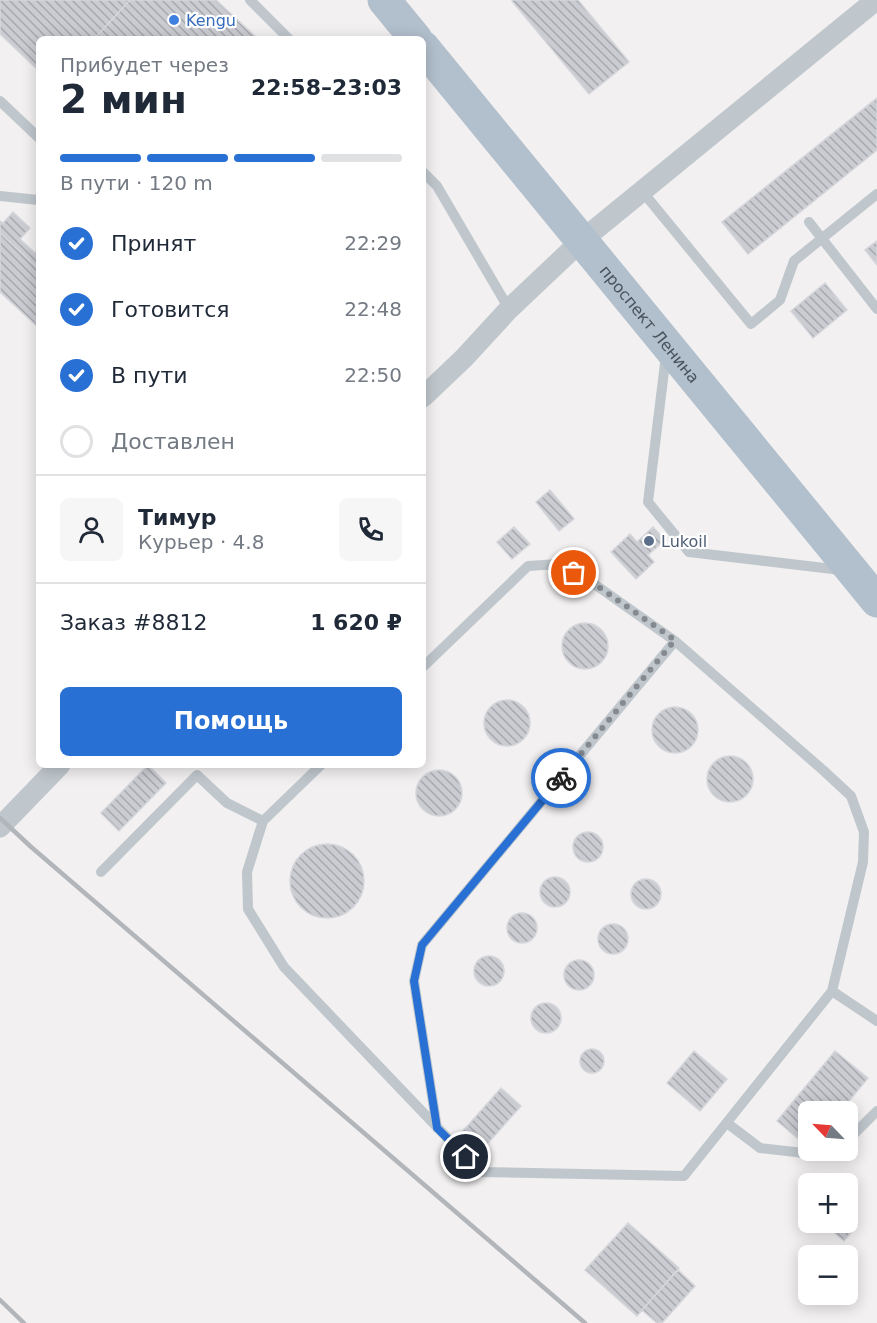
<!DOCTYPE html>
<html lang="ru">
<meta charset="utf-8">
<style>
:root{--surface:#fff;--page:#f6f6f7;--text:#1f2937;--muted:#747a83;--line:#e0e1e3;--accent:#2870d4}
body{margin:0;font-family:"DejaVu Sans",sans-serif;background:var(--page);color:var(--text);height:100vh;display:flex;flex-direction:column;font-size:22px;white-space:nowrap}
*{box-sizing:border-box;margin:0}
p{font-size:20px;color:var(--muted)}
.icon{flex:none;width:33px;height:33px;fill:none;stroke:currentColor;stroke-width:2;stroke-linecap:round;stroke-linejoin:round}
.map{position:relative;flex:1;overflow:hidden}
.details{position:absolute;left:36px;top:36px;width:390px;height:732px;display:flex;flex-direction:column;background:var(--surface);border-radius:9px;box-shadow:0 3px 15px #0003}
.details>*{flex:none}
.needle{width:39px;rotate:295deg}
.buttons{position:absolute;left:798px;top:1101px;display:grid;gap:12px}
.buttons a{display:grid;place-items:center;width:60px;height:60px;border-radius:9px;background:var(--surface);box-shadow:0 3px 15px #0003;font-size:30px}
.pin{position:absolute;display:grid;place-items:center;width:51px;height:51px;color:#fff;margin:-26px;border:3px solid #fff;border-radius:50%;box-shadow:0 2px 6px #0007}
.courier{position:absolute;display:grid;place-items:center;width:60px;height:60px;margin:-30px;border:4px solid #2870d4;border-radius:50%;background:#fff;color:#222;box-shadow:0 2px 8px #0007}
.overview em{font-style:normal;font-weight:600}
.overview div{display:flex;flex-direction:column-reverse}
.overview{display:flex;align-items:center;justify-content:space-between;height:102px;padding:0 24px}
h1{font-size:39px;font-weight:600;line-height:45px}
.bar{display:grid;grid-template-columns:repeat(4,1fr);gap:9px 6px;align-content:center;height:72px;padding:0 24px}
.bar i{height:8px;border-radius:4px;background:var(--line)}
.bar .selected{background:var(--accent)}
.bar p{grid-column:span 4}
.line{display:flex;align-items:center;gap:15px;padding:0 24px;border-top:2px solid var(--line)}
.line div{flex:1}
.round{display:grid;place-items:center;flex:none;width:63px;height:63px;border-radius:9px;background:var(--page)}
ol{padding:0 24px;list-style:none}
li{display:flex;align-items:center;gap:18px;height:66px}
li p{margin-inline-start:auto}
li .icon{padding:6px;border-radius:50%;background:var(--accent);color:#fff;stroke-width:4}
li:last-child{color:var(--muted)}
li i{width:33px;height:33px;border:3px solid var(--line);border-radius:50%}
.primary-button{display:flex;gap:12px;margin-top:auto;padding:12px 24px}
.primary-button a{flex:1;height:69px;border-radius:9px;background:var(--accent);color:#fff;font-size:24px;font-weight:600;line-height:69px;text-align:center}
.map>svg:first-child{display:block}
.building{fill:url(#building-back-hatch);stroke:#d4d6db;stroke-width:1.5}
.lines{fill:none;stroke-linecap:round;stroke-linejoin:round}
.lane{stroke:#bfc7cd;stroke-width:10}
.street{stroke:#bfc7cd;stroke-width:21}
.primary{stroke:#b2bfcc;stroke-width:33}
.rail{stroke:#b2b5b9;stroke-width:4.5}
.done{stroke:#848a90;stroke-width:6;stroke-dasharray:0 10.8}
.route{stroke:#2870d4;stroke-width:8}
.shop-dot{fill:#3f7fe0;stroke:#fff;stroke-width:2}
.service-dot{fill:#5c6f8a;stroke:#fff;stroke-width:2}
.labels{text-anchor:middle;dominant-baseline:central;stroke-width:4.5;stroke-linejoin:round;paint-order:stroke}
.shop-label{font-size:16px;fill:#366cbe;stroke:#fff;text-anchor:start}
.street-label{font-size:16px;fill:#49535c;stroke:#fff}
.service-label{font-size:16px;fill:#4e5e75;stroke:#fff;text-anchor:start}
</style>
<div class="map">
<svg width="877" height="1323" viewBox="0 0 877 1323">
<defs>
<pattern id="building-back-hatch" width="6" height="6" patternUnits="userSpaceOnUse" patternTransform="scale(1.5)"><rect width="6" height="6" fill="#caccd2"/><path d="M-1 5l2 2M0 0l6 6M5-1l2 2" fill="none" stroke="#a6a8ae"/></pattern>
</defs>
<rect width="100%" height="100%" fill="#f2f0f0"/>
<path class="building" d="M 0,0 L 130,0 L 94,39 L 39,39 L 39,71 L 0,34 Z
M 130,0 L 216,0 L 258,39 L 94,39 Z
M 513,0 L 578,0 L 629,62 L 589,94 L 512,1 Z
M 877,98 L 877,150 L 748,254 L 722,222 Z
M 13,212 L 30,228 L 20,239 L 35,253 L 39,248 L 39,269 L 0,233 L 0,221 L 3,223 Z
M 0,233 L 39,269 L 39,328 L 0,292 Z
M 877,241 L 877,265 L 865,250 Z
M 825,283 L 847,310 L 813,338 L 791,311 Z
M 550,490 L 574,519 L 559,531 L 536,502 Z
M 514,527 L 530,544 L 512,559 L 497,542 Z
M 653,527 L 665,540 L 648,555 L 654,562 L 636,579 L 611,552 L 630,534 L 637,542 Z
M562 646a23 23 0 1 1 46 0a23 23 0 1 1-46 0Z
M484 723a23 23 0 1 1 46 0a23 23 0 1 1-46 0Z
M652 730a23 23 0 1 1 46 0a23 23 0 1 1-46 0Z
M707 779a23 23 0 1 1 46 0a23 23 0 1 1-46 0Z
M 148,765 L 166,783 L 119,831 L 101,813 Z
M416 793a23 23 0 1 1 46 0a23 23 0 1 1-46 0Z
M573 847a15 15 0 1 1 30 0a15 15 0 1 1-30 0Z
M290 881a37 37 0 1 1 74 0a37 37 0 1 1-74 0Z
M540 892a15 15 0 1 1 30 0a15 15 0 1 1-30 0Z
M631 894a15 15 0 1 1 30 0a15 15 0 1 1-30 0Z
M507 928a15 15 0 1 1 30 0a15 15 0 1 1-30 0Z
M598 939a15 15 0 1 1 30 0a15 15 0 1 1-30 0Z
M474 971a15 15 0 1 1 30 0a15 15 0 1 1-30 0Z
M564 975a15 15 0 1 1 30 0a15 15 0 1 1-30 0Z
M531 1018a15 15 0 1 1 30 0a15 15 0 1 1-30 0Z
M580 1061a12 12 0 1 1 24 0a12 12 0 1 1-24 0Z
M 694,1051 L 727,1079 L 700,1111 L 667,1083 Z
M 835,1051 L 868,1078 L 840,1112 L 808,1112 L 808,1147 L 777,1121 Z
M 501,1088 L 521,1106 L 482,1150 L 462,1132 Z
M 848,1215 L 858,1224 L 844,1241 L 822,1222 L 848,1222 Z
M 628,1223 L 679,1268 L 637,1316 L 585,1270 Z
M 678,1270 L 695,1286 L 662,1323 L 657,1323 L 642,1310 Z"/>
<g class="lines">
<path class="lane" d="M 250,0 L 289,39
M 0,101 L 39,138
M 423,172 L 437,186 L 509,309
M 642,191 L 751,324 L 780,300 L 794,261 L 877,194
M 0,196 L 38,200 L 39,201
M 809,222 L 877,309
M 666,355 L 648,502 L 689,552 L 841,570
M 321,765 L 263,821 L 247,872 L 248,909 L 284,967 L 480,1172 L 684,1176 L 832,991 L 863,862 L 864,832 L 851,796 L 824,771 L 675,641 L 590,581 L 558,564 L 528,566 L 423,667
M 101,872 L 197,775 L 227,803 L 263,821
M 832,991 L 877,1021
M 727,1123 L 760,1148 L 830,1156 L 836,1150
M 437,1128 L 414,981 L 422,945 L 675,641
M 848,1140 L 877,1111"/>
<path class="street" d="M 423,397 L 464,358 L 509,309 L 581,241 L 876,0
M 0,827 L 60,765"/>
<g class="primary">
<path d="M 384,0 L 416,39"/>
<path id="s1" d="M 423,47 L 877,601"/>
</g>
<path class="rail" d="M 0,818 L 30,846 L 585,1323
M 0,1300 L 24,1323"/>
</g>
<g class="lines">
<path class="done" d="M 561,778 L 675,640 L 590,581 L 574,573"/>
<path class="route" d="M 466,1157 L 437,1128 L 414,981 L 422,945 L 561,778"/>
</g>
<circle class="shop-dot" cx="174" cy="20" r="6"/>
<circle class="service-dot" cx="649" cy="541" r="6"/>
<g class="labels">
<g class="shop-label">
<text x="186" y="20">Kengu</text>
</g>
<g class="street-label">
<text stroke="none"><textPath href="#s1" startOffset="358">проспект Ленина</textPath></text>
</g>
<g class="service-label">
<text x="661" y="541">Lukoil</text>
</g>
</g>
</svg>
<div class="buttons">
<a><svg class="needle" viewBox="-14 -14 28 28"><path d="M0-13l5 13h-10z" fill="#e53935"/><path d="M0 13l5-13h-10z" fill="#747a83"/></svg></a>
<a>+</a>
<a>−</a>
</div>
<div class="pin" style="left:574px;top:573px;background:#ea580c"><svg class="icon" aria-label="bag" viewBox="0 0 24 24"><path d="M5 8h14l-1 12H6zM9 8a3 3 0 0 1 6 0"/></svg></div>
<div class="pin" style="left:466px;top:1157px;background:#1f2937"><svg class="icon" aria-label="home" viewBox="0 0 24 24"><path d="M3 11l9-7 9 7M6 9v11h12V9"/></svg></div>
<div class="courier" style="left:561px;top:778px"><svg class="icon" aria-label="bike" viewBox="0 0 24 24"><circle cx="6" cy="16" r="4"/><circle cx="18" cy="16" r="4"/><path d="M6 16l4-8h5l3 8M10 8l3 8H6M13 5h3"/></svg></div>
<section class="details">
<div class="overview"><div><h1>2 мин</h1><p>Прибудет через</p></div><em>22:58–23:03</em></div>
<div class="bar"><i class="selected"></i><i class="selected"></i><i class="selected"></i><i></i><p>В пути · 120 m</p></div>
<ol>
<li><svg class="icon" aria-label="check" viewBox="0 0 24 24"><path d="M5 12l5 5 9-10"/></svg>Принят<p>22:29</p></li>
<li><svg class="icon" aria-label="check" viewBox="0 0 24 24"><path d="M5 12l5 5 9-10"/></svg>Готовится<p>22:48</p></li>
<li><svg class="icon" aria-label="check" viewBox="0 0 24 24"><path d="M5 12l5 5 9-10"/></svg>В пути<p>22:50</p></li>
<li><i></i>Доставлен</li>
</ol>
<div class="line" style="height:108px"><a class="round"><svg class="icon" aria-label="person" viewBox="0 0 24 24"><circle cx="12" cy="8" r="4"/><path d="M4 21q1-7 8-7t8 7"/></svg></a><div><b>Тимур</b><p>Курьер · 4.8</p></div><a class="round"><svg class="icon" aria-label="phone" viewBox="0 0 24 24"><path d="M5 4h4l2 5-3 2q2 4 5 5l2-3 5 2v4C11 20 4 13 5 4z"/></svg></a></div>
<div class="line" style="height:78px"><div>Заказ #8812</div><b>1 620 ₽</b></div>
<div class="primary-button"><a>Помощь</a></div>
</section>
</div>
